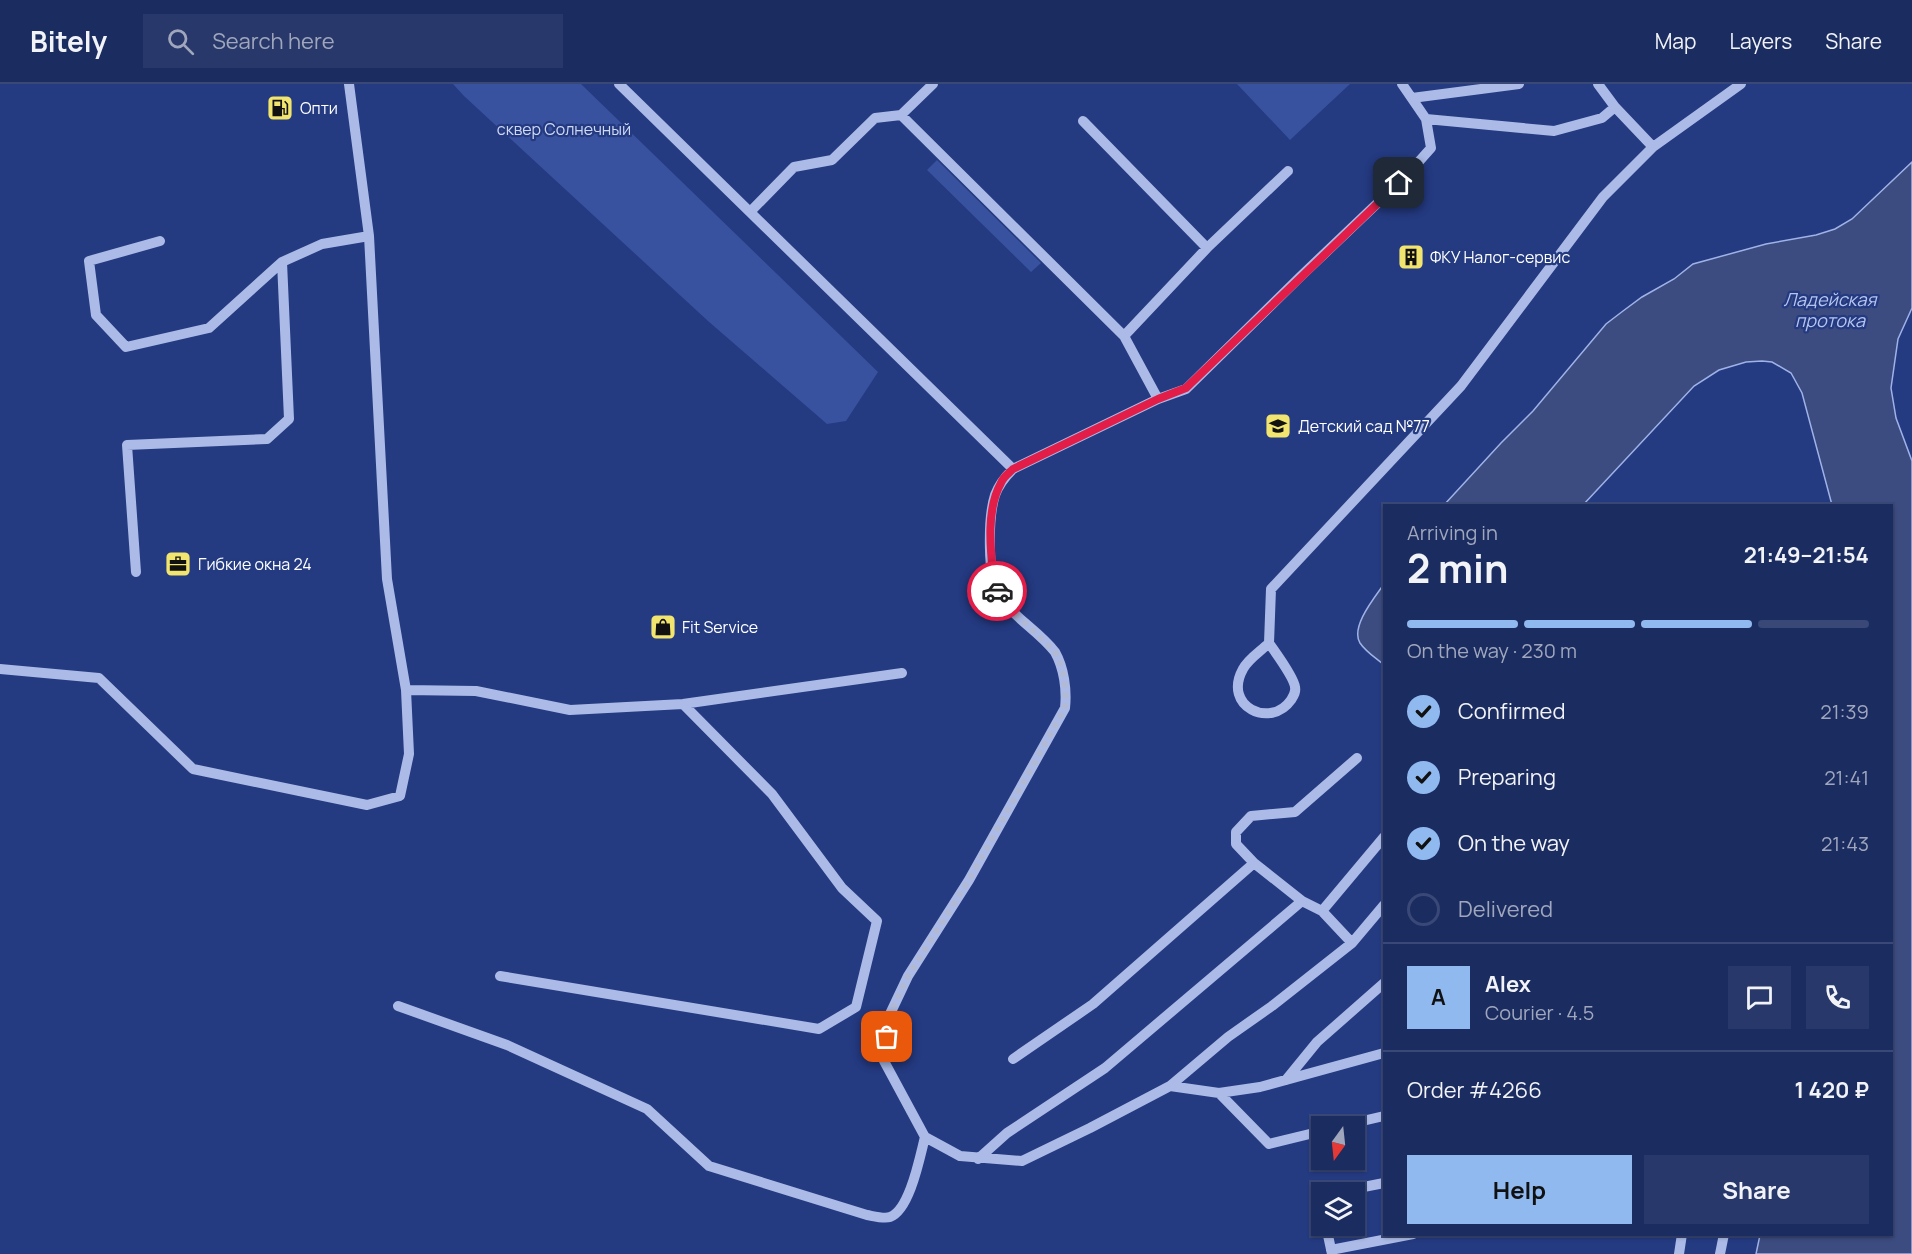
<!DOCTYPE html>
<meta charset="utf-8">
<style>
:root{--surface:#1b2c61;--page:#28386a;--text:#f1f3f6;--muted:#a0a7bd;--line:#394876;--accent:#90b9f0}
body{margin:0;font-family:Manrope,sans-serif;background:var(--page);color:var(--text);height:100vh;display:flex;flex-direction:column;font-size:22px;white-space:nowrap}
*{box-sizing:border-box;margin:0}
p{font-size:20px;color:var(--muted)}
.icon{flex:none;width:33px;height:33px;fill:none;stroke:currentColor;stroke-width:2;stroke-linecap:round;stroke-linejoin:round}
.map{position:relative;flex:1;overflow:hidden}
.details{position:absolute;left:1383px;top:420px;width:510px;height:732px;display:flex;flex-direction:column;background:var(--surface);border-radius:0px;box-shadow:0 2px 4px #0004,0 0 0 2px var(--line)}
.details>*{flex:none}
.needle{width:39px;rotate:195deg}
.fabs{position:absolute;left:1311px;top:1032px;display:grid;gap:12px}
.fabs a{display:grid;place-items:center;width:54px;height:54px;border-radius:0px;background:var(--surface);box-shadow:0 2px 4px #0004,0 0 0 2px var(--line);font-size:30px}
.pin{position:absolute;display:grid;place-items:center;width:51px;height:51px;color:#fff;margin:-26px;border-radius:12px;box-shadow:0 3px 9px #0006}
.courier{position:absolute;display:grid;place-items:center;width:60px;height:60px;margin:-30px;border:4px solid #e11d48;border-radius:50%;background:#fff;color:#222;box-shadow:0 2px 8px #0007}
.overview em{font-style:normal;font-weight:700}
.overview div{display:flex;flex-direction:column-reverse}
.overview{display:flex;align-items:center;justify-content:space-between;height:102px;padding:0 24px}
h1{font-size:39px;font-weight:700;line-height:45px}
.bar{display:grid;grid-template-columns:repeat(4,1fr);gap:9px 6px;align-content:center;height:72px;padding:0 24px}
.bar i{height:8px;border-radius:4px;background:var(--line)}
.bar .current{background:var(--accent)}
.bar p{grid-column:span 4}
.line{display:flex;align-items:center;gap:15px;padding:0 24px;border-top:2px solid var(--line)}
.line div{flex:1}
.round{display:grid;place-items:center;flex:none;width:63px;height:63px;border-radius:0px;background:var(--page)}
ol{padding:0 24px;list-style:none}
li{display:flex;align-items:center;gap:18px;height:66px}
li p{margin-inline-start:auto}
li .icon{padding:6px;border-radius:50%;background:var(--accent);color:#111;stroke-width:4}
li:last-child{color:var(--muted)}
li i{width:33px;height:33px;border:3px solid var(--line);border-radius:50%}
.button{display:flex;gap:12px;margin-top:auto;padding:12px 24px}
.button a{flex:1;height:69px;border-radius:0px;background:var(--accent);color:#111;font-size:24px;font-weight:700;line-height:69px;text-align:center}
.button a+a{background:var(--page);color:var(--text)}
header{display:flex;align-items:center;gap:36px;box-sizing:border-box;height:84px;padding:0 30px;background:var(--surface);border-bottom:2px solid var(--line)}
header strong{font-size:28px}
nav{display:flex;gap:33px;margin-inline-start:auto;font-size:21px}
.search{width:420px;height:54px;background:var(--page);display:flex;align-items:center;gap:15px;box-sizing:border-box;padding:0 21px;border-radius:0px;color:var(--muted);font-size:22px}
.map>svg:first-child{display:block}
.green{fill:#39529f}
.water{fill:#3c4b80;stroke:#9fb3e8;stroke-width:1.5}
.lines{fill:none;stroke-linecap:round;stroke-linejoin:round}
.minor{stroke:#abbae7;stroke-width:10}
.done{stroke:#b2bad3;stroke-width:6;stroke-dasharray:0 10.8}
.route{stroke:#e11d48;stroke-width:8}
.labels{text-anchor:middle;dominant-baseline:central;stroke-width:4.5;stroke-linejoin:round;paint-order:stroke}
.poi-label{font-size:16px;fill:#fff;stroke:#243a81;text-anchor:start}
.park-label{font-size:16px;fill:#cfd9f5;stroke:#243a81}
.water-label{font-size:18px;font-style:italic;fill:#b7c5ee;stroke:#243a81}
</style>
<header>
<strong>Bitely</strong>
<div class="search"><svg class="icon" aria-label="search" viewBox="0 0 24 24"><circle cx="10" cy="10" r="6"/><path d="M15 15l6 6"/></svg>Search here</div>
<nav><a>Map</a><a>Layers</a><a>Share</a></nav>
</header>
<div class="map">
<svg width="1912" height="1170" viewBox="0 0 1912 1170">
<rect width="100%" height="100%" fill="#243a81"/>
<path class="green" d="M 453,0 L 581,0 L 878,288 L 846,337 L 827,340 L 708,237 L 464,12 Z
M 1237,0 L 1350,0 L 1290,56 Z
M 937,76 L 1041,179 L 1031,188 L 927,86 Z"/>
<path class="water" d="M 1912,78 L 1912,224 L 1898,255 L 1891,304 L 1896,334 L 1912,377 L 1912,1170 L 1756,1170 L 1760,1151 L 1892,1150 L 1892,422 L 1832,421 L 1802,309 L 1791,289 L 1772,278 L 1762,277 L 1746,278 L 1719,286 L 1694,302 L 1583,421 L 1444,421 L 1501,359 L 1533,327 L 1606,240 L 1623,227 L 1642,213 L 1674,195 L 1693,180 L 1766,160 L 1816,151 L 1835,145 L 1852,135 Z
M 1384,500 L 1384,581 C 1376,574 1366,568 1360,559 C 1350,543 1375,513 1384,500 Z"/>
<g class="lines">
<path class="minor" d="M 619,0 L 1013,385
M 1412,14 L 1519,0
M 1615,23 L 1653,63 L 1741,0
M 901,31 L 1124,252 L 1158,315
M 1426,35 L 1554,47 L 1602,34 L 1615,23 L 1598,0
M 1083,37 L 1207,164 L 1124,252
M 750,128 L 794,83 L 832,76 L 875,34 L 901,31 L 933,0
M 160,157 L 89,177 L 96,231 L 126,263 L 209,244 L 282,178
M 1207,164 L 1288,87
M 136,488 L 127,361 L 267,355 L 289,335 L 282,178 L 322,160 L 369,152
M 1269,559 C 1275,568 1294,593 1295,603 C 1296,608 1294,611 1291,616 C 1271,645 1222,623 1243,585 C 1248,575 1261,567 1269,559 L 1271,505 L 1461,302 L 1603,113 L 1653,63
M 0,585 L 99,594 L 193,685 L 367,721 L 400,712 L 409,670 L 406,606 L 387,495 L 369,152 L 349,0
M 406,606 L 476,607 L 570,626 L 683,620 L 902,589
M 1322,827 L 1384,753
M 1352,859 L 1322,827 L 1302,817 L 1254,779 L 1236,760 L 1236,748 L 1251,732 L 1295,728 L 1357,674
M 500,892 L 819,945 L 856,923 L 877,837 L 842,804 L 772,710 L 683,620
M 398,922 L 507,961 L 647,1025 L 709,1082 L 867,1131 C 873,1132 884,1135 890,1133 C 910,1126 920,1072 925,1053
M 1013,975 L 1093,920 L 1254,779
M 1286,996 L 1317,958 L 1384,899
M 1170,1002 L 1219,1009 L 1260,1003 L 1384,969
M 1219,1009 L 1269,1060 L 1322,1047
M 1341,1042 L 1384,1032
M 925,1053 L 884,977 L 890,930 L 908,892 L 969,796 L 1065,624 C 1067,606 1064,584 1055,568 C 1039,547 1014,534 999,512 C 987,493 988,433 995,411 C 999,400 1005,393 1013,385 L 1158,315 L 1186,305 L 1301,192 L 1406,92 L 1431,64 L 1426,35 L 1402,0
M 925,1053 L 960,1072 L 1022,1077 L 1090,1044 L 1170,1002 L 1228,953 L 1272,922 L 1352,859 L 1384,821
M 978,1075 L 1007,1049 L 1105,984 L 1302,817
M 1338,1108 L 1384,1099
M 1322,1119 L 1322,1124
M 1326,1142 L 1332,1170
M 1331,1166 L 1413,1150
M 1679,1170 L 1682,1150
M 1720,1170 L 1724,1150"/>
</g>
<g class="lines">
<path class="done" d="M 887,953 L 890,930 L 908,892 L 969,796 L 1065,624 C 1067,606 1064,584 1055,568 L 1009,524 L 997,507"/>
<path class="route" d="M 997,507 L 994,501 C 991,470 985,427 1001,399 C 1003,393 1009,389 1013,385 L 1158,315 L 1186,304 L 1399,99"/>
</g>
<defs>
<symbol id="fuel-square" viewBox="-11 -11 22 22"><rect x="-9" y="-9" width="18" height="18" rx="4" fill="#f1e56f" stroke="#243a81"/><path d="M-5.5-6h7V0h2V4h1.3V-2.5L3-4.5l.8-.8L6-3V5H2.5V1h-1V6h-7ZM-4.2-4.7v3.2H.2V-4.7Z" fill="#111"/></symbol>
<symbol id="building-square" viewBox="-11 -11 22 22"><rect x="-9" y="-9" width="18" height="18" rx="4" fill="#f1e56f" stroke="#243a81"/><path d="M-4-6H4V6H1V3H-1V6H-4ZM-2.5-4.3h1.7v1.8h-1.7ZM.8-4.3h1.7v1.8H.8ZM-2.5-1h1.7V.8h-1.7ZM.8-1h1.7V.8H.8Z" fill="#111"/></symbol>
<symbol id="school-square" viewBox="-11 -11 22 22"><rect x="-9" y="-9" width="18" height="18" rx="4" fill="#f1e56f" stroke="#243a81"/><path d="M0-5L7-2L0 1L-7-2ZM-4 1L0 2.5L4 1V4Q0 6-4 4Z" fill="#111"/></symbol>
<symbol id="office-square" viewBox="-11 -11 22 22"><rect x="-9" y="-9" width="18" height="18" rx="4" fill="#f1e56f" stroke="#243a81"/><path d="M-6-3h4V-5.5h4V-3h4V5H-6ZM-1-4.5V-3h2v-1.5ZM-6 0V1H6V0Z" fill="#111"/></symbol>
<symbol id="shop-square" viewBox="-11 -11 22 22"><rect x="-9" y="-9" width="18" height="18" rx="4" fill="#f1e56f" stroke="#243a81"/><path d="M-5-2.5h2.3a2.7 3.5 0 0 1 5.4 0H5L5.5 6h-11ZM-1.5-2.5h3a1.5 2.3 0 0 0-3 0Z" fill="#111"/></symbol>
</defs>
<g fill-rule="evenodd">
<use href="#fuel-square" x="265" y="9" width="30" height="30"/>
<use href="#building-square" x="1396" y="158" width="30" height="30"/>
<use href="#school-square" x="1263" y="327" width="30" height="30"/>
<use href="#office-square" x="163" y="465" width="30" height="30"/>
<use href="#shop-square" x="648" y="528" width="30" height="30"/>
</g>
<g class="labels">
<g class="poi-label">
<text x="300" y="24">Опти</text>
<text x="1430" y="173">ФКУ Налог-сервис</text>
<text x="1298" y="342">Детский сад №77</text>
<text x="198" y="480">Гибкие окна 24</text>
<text x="682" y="543">Fit Service</text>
</g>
<g class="park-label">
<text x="564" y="45">сквер Солнечный</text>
</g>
<g class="water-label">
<text x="1830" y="215">Ладейская<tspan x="1830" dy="21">протока</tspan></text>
</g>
</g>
</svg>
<div class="fabs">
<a><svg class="needle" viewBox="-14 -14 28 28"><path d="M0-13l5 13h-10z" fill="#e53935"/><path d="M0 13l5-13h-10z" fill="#a0a7bd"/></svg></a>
<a><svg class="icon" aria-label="layers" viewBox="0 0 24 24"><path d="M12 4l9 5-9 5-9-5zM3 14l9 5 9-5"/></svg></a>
</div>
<div class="pin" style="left:887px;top:953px;background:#ea580c"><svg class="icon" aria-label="bag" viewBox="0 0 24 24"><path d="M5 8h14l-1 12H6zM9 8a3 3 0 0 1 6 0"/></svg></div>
<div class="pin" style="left:1399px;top:99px;background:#1f2937"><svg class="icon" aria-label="home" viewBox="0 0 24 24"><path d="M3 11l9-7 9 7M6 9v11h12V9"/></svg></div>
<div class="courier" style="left:997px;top:507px"><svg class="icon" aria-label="car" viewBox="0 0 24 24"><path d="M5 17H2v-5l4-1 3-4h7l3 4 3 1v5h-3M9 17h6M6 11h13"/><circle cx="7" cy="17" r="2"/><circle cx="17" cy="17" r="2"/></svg></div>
<section class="details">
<div class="overview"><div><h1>2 min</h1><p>Arriving in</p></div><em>21:49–21:54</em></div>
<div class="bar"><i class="current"></i><i class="current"></i><i class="current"></i><i></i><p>On the way · 230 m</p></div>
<ol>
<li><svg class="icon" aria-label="check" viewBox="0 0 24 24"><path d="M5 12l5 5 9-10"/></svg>Confirmed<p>21:39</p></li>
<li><svg class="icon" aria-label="check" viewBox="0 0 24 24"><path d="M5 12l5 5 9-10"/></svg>Preparing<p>21:41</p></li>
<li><svg class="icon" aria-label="check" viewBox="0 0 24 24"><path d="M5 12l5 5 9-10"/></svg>On the way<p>21:43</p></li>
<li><i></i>Delivered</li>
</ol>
<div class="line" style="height:108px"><b class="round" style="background:var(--accent);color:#111">A</b><div><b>Alex</b><p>Courier · 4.5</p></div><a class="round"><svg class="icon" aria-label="chat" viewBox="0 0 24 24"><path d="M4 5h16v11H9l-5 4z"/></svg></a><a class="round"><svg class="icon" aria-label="phone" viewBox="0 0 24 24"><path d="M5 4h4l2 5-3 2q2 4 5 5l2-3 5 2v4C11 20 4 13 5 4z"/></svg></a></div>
<div class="line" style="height:78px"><div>Order #4266</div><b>1 420 ₽</b></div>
<div class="button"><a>Help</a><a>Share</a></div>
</section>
</div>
